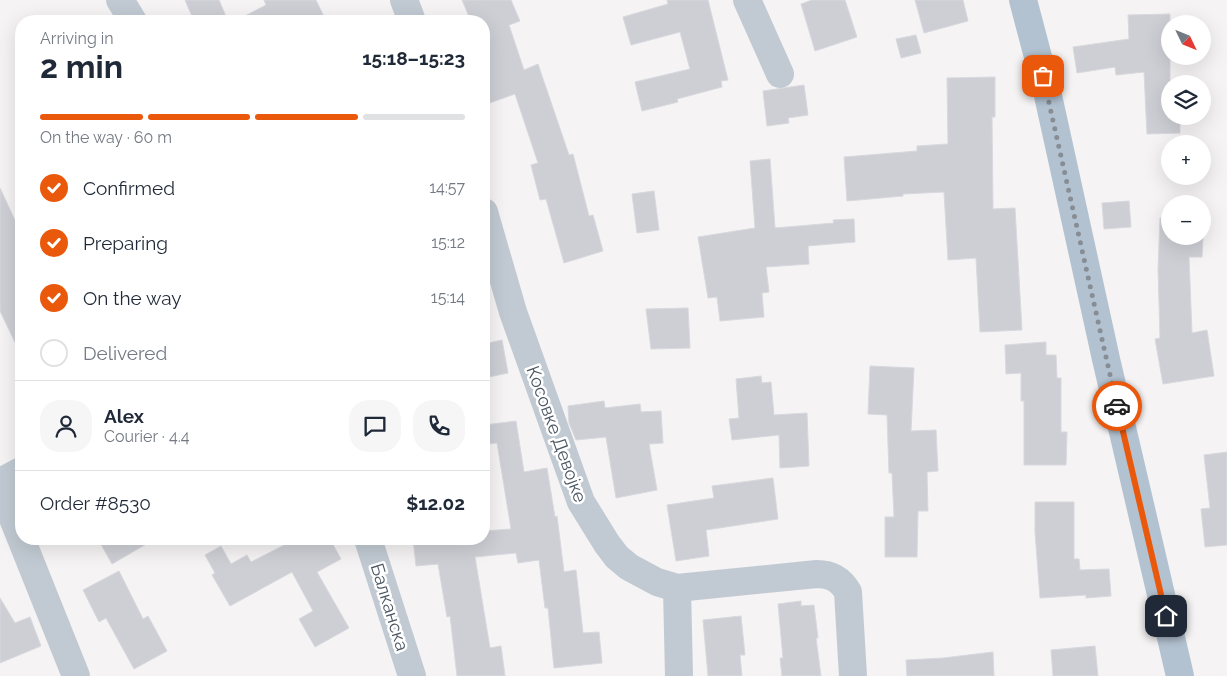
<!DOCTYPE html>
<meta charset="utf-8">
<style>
:root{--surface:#fff;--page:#f6f6f7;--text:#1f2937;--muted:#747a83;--line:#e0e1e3;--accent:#ea580c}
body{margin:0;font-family:Raleway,sans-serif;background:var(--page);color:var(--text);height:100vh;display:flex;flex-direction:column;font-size:19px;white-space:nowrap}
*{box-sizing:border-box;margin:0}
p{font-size:16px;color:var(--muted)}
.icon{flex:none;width:28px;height:28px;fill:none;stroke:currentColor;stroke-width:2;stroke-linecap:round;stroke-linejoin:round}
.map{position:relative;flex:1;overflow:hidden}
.drawer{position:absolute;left:15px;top:15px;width:475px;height:530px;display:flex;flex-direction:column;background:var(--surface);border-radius:20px;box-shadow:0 5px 20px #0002}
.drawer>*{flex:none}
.needle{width:32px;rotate:133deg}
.buttons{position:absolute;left:1161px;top:15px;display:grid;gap:10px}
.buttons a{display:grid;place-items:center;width:50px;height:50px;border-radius:50%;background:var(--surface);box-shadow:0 5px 20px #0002;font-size:25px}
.pin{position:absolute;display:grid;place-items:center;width:42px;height:42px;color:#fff;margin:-21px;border-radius:10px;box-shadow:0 2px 8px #0006}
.courier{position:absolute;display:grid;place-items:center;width:50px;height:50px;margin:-25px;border:4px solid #ea580c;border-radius:50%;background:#fff;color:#222;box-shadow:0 1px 6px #0007}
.overview em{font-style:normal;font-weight:700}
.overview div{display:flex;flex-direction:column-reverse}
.overview{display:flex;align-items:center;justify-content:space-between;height:85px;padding:0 25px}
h1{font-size:32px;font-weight:700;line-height:38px}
.bar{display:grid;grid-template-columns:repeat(4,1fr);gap:8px 5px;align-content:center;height:60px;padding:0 25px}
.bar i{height:6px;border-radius:4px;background:var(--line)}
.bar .current{background:var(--accent)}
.bar p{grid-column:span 4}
.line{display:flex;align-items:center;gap:12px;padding:0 25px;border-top:1px solid var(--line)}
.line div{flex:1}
.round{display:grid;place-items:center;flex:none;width:52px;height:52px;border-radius:20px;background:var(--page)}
ol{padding:0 25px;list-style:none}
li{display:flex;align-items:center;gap:15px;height:55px}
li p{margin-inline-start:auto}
li .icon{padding:5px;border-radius:50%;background:var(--accent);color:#fff;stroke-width:4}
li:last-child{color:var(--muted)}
li i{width:28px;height:28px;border:2px solid var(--line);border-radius:50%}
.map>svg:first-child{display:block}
.building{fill:#cdcfd5;stroke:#d7d9de}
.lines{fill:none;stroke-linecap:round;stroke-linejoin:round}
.minor{stroke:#c1cad2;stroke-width:28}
.major{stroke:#b3c2d1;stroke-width:28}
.done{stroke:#868d94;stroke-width:5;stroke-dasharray:0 9}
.route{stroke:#ea580c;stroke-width:6}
.labels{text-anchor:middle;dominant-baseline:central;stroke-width:5;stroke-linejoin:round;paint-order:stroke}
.street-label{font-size:18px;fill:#4a5661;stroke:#fff}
</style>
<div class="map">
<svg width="1227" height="676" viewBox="0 0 1227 676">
<rect width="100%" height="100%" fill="#f5f3f3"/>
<path class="building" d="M 185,0 L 219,0 L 228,21 L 194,21 Z
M 264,0 L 316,0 L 326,21 L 235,21 L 266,5 Z
M 462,0 L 511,0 L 520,21 L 509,25 L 524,70 L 538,64 L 569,155 L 573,154 L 589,216 L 593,215 L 603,251 L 564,263 L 546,199 L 540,200 L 531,165 L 538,163 L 515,94 L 484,105 L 484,21 L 471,21 Z
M 667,0 L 708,0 L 728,80 L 721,81 L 722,87 L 677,99 L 678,102 L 642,111 L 635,82 L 690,69 L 680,32 L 631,45 L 623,17 L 668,4 Z
M 812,0 L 845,0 L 857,37 L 815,51 L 801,4 Z
M 915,0 L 963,0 L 968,21 L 924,33 Z
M 1170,14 L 1170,81 L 1178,81 L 1178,84 L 1170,84 L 1170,116 L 1180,116 L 1180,133 L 1147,134 L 1144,72 L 1116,75 L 1115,67 L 1077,73 L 1073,47 L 1129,39 L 1128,15 Z
M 916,35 L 921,53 L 901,58 L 896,39 Z
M 995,77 L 995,117 L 992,117 L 993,209 L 1015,208 L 1022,330 L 980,332 L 976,258 L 948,260 L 944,192 L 903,194 L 903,196 L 847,201 L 844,157 L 917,151 L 917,146 L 948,144 L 947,78 Z
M 804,85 L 808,115 L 788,118 L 789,123 L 767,126 L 763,91 Z
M 770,159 L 775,228 L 834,223 L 833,220 L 854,219 L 855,242 L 808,246 L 809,264 L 766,267 L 769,292 L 762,293 L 764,317 L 720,321 L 717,297 L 708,298 L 698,237 L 755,228 L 750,161 Z
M 0,188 L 21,233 L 21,355 L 0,311 Z
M 654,191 L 659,230 L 637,233 L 632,194 Z
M 1129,201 L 1131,227 L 1104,229 L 1102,203 Z
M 1160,218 L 1170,218 L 1170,236 L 1202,236 L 1204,220 L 1202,257 L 1189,257 L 1192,333 L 1207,330 L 1214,376 L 1163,384 L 1155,339 L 1160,338 L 1158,269 Z
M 688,308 L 690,348 L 651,349 L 646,309 Z
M 502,340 L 508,373 L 484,378 L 484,344 Z
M 1046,342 L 1046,355 L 1056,355 L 1057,378 L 1061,378 L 1061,432 L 1067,432 L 1066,465 L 1024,465 L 1024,401 L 1021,401 L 1021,373 L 1006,374 L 1005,345 Z
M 870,366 L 914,368 L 911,431 L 936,430 L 938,471 L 927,472 L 928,511 L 918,511 L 917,557 L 885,557 L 885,517 L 894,517 L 892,473 L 889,473 L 887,415 L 868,414 Z
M 761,376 L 762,383 L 771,382 L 774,415 L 807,413 L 809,466 L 780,468 L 779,435 L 732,440 L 729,419 L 739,418 L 736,379 Z
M 604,401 L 605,408 L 640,404 L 641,412 L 661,411 L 663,443 L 649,444 L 657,490 L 616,498 L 606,437 L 576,440 L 569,423 L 568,406 Z
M 516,421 L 524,472 L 547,468 L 555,517 L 557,516 L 564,572 L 576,570 L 583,633 L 599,632 L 602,663 L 554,668 L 548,608 L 545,608 L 539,560 L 518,563 L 516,553 L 475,557 L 490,648 L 501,646 L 505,676 L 457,676 L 450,616 L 447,617 L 438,564 L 416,566 L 413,539 L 484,539 L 484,531 L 511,529 L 497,443 L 486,444 L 484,425 Z
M 1227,452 L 1227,545 L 1205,547 L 1201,509 L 1210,508 L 1204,455 Z
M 773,478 L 778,519 L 706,530 L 709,556 L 676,561 L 667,505 L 714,498 L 712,486 Z
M 1035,502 L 1074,502 L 1074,559 L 1079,559 L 1080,570 L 1109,569 L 1111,596 L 1086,598 L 1086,595 L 1040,598 L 1035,532 Z
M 98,539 L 155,539 L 112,564 Z
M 296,539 L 330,539 L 341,559 L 317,572 L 349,628 L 315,647 L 299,619 L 313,611 L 292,572 L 230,606 L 212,575 L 215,573 L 205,555 L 221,546 L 231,564 L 247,555 L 251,562 Z
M 119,571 L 143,619 L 148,616 L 167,651 L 134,669 L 106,618 L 99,622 L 83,590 Z
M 0,598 L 15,623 L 30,617 L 41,646 L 0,663 Z
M 801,601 L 801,606 L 814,605 L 818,638 L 816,638 L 821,676 L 782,676 L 780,658 L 783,658 L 778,604 Z
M 741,616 L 745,655 L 740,655 L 742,676 L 708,676 L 703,620 Z
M 1095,646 L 1098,676 L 1053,676 L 1051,650 Z
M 993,652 L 994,676 L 907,676 L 906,660 L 943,658 Z"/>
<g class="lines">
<path class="minor" d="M 120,0 L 133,21
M 404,0 L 412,21
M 747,0 L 780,74
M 484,212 L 513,312 L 581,502 L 607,544 L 617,557 L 629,567 L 657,582 L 677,588 L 679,676
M 0,482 L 21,471
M 0,486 L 76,676
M 368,539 L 412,676
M 677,588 L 817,574 C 832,574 841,580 848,592 L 853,676"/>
<path class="major" d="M 1023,0 L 1047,91 L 1106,359 L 1180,676"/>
</g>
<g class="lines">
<path class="done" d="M 1043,76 L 1117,406"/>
<path class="route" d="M 1117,406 L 1166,616"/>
</g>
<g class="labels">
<g class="street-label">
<text transform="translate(557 434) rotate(70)">Косовке Девојке</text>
<text transform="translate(390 607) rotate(73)">Балканска</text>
</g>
</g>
</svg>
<div class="buttons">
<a><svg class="needle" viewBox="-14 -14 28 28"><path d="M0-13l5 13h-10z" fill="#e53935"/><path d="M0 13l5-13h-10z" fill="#747a83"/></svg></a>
<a><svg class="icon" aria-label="layers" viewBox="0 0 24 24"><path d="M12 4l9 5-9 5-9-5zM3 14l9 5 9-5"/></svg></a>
<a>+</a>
<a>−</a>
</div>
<div class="pin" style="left:1043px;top:76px;background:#ea580c"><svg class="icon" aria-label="bag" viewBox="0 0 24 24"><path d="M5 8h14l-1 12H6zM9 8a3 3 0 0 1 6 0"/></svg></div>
<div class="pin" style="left:1166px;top:616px;background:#1f2937"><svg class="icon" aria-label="home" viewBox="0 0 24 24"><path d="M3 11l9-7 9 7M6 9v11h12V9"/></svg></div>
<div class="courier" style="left:1117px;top:406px"><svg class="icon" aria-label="car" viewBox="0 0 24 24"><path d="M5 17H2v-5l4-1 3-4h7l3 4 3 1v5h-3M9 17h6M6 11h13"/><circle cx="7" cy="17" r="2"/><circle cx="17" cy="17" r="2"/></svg></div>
<section class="drawer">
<div class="overview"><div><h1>2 min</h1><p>Arriving in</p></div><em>15:18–15:23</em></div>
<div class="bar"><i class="current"></i><i class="current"></i><i class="current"></i><i></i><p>On the way · 60 m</p></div>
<ol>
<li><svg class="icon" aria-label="check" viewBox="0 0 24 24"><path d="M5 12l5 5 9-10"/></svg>Confirmed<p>14:57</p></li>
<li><svg class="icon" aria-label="check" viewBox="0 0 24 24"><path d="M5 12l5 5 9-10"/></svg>Preparing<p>15:12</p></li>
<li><svg class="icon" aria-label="check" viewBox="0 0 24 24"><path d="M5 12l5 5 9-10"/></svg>On the way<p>15:14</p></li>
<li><i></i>Delivered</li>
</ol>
<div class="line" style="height:90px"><a class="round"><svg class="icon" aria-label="person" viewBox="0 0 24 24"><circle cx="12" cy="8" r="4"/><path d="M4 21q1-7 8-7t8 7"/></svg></a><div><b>Alex</b><p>Courier · 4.4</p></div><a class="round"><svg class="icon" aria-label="chat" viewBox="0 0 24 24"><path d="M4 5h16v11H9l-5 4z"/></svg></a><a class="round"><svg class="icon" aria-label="phone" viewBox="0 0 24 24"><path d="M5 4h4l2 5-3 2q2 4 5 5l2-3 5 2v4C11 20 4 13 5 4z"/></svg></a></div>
<div class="line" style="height:65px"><div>Order #8530</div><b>$12.02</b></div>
</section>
</div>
